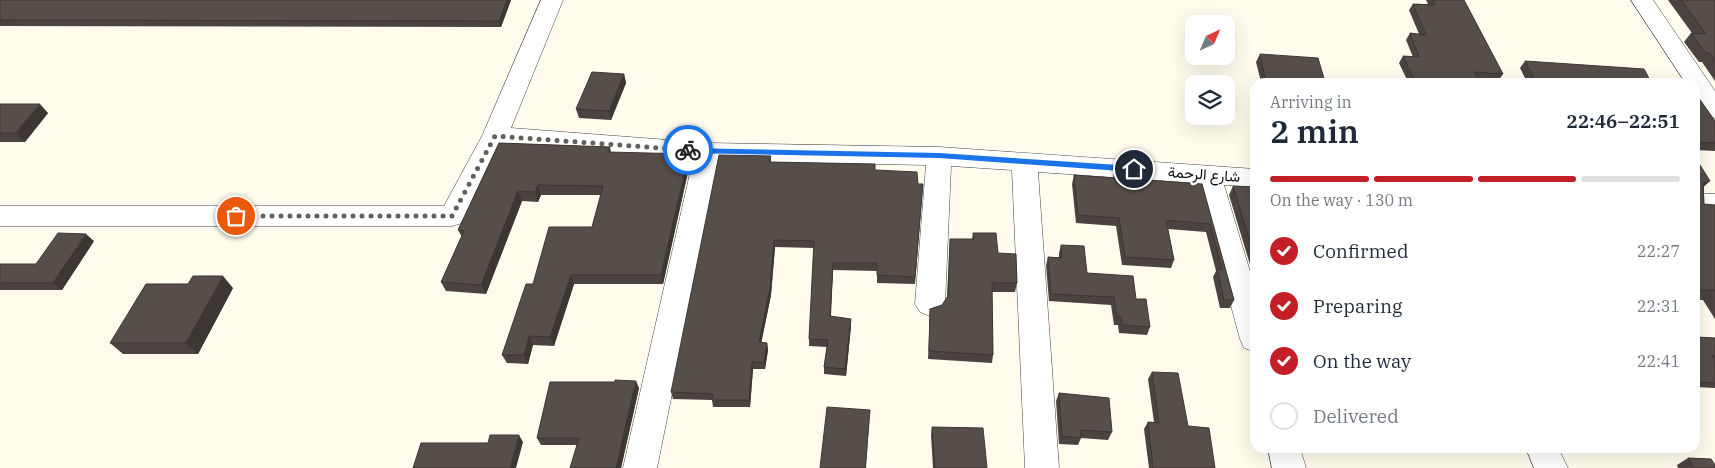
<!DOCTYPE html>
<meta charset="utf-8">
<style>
:root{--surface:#fff;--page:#f6f6f7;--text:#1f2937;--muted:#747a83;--line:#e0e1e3;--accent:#c41f27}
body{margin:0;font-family:"IBM Plex Serif",Vazirmatn,serif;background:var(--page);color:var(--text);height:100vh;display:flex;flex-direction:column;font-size:19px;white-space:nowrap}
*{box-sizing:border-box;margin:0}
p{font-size:16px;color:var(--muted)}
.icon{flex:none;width:28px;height:28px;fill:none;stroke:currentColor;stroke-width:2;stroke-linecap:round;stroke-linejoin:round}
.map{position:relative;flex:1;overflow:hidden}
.sheet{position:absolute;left:1250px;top:78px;width:450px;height:375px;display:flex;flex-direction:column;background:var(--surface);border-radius:15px;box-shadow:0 5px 20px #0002}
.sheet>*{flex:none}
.needle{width:32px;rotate:44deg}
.controls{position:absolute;left:1185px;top:15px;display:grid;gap:10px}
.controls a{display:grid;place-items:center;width:50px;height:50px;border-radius:10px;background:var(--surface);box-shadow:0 5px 20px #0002;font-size:25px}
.pin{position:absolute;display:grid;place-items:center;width:42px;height:42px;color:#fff;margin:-21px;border:2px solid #fff;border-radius:50%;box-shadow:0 1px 5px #0007}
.courier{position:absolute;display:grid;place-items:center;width:50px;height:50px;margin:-25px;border:4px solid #1a73e8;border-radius:50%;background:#fff;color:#222;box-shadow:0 1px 6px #0007}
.overview em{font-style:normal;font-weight:600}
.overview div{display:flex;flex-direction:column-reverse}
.overview{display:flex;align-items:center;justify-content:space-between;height:85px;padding:0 20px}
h1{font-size:32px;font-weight:600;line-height:38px}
.bar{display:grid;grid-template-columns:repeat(4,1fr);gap:8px 5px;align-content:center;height:60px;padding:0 20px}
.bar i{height:6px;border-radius:4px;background:var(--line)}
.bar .current{background:var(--accent)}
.bar p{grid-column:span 4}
ol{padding:0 20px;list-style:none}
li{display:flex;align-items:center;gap:15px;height:55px}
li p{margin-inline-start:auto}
li .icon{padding:5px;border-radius:50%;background:var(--accent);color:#fff;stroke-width:4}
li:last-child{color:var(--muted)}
li i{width:28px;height:28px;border:2px solid var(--line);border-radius:50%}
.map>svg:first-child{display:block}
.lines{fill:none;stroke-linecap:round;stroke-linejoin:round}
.minor-casing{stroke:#404040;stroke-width:1}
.minor{fill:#fff;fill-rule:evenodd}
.wall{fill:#4a433f}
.shaded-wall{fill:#3c3733}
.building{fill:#564e49;stroke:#3c3733}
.route{fill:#1a73e8}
.done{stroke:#62605b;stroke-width:5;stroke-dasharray:0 9}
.labels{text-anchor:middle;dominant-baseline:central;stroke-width:5;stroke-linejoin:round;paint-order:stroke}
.street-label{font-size:15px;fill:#0d0d0d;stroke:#fff}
</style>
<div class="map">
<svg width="1715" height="468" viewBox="0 0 1715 468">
<rect width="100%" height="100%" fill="#fffbed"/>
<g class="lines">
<defs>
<path id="minor" d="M 541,0 L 563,0 L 511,128 L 708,143 L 939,147 L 1255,169 L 1255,187 L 1224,185 L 1255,288 L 1255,352 L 1244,348 L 1240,339 L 1198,183 L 1038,172 L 1059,468 L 1025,468 L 1012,170 L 951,166 L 945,304 L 940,312 L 930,316 L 920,312 L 915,304 L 926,165 L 719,161 L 657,468 L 623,468 L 693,160 L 503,145 L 462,223 L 452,226 L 0,226 L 0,206 L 444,206 L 482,136 Z
M 1631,0 L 1653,0 L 1715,91 L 1715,118 L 1706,116 L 1695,98 L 1695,82 L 1685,82 Z
M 1695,193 L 1715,194 L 1715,214 L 1695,213 Z
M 1268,448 L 1300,448 L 1306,468 L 1272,468 Z
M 1526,448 L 1558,448 L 1568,468 L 1534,468 Z"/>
</defs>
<use href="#minor" class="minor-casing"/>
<use href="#minor" class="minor"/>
</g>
<path class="wall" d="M 0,0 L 511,0 L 501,27 L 0,26 Z
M 1426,0 L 1464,0 L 1503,74 L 1498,81 L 1478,80 L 1479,82 L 1408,82 L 1399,63 L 1403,56 L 1413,57 L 1406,40 L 1410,33 L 1419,34 L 1409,10 L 1413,4 L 1428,4 Z
M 1668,0 L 1715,0 L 1715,81 L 1702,62 L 1699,62 L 1684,42 L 1691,33 L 1692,33 Z
M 1260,54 L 1325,82 L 1261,82 L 1256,62 Z
M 1525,61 L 1651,82 L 1527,82 L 1520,68 Z
M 624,74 L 626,83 L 611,120 L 579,118 L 576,109 Z
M 1695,94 L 1715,121 L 1715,151 L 1695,150 Z
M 0,104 L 48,113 L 25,142 L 0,142 Z
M 499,143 L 610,147 L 611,152 L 690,163 L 663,284 L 574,284 L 554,346 L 533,345 L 528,364 L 507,363 L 502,355 L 592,227 L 601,195 L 541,195 L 538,202 L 522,201 L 486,294 L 446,291 L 441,282 L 462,237 L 458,230 Z
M 771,156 L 771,162 L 875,170 L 918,184 L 923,184 L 915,284 L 877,283 L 877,271 L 833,270 L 831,316 L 851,326 L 846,376 L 824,374 L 824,367 L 827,347 L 809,346 L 809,339 L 814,248 L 775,247 L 771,295 L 761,343 L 767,343 L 768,350 L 765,369 L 753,369 L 750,407 L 713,407 L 712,400 L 673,399 L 671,392 Z
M 1695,157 L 1704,187 L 1704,204 L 1715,205 L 1715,319 L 1703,300 L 1695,300 Z
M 1114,174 L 1145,180 L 1202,184 L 1234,300 L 1230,308 L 1220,308 L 1213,277 L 1216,271 L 1206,232 L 1168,229 L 1174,260 L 1171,268 L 1122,265 L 1116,226 L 1076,223 L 1072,184 L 1074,175 L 1113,178 Z
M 1233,186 L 1255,187 L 1255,281 L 1229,195 Z
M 973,233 L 998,253 L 1017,283 L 1015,292 L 992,292 L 993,355 L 992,363 L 928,359 L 930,309 L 942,305 L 947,297 L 950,239 L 972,239 Z
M 94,241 L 62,290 L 0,290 L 0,264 L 36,264 Z
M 1061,245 L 1087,273 L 1136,299 L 1150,327 L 1147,335 L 1119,333 L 1118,325 L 1114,325 L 1111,305 L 1049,301 L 1046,265 L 1048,257 L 1059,257 L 1059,253 Z
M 233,288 L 198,354 L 123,354 L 110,343 Z
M 1695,337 L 1715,338 L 1715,388 L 1695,387 Z
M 1152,372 L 1188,426 L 1215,468 L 1149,468 L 1144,429 L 1148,422 L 1154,422 L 1148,379 Z
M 639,388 L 621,468 L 570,468 L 577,445 L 541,445 L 537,438 Z
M 1059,393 L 1112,432 L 1108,440 L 1081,438 L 1078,445 L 1059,444 L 1056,401 Z
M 932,427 L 987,468 L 933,468 L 931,435 Z
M 1688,458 L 1715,468 L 1678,468 L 1677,465 Z"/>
<path class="shaded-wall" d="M 507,0 L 511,0 L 501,27 L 499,21 Z
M 624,74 L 626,83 L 611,120 L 609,111 Z
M 40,104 L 48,113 L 25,142 L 16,133 Z
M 689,154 L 690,163 L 663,284 L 661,275 Z
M 1710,181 L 1699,191 L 1703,183 Z
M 538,185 L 541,195 L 538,202 L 535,192 Z
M 518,191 L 522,201 L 486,294 L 481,285 Z
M 86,234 L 94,241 L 62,290 L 53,283 Z
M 774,240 L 775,247 L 771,295 L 760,349 L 759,342 Z
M 833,263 L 833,270 L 830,323 L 830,316 Z
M 571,275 L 574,284 L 554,346 L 550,337 Z
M 223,276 L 233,288 L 198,354 L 186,343 Z
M 851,319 L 851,326 L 846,376 L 845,369 Z
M 529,336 L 533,345 L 528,364 L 524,355 Z
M 767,343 L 768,350 L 765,369 L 764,362 Z
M 752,362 L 753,369 L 750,407 L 749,400 Z
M 636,381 L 639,388 L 621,468 L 616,468 Z
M 870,410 L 866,468 L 865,468 Z
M 519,435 L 523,442 L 516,468 L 510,468 Z"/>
<path class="building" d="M 0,0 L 507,0 L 499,21 L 0,20 Z
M 1433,0 L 1464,0 L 1503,74 L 1474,72 L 1479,82 L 1415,82 L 1403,56 L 1419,57 L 1410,33 L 1426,35 L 1413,4 L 1435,5 Z
M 1681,0 L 1715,0 L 1715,61 L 1710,53 L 1706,53 L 1691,33 L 1706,34 Z
M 1260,54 L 1318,58 L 1325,82 L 1266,82 Z
M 1525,61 L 1644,69 L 1651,82 L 1536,82 Z
M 592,72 L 624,74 L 609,111 L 576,109 Z
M 1695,94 L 1696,94 L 1715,121 L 1715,143 L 1696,142 L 1695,141 Z
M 0,104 L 40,104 L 16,133 L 0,133 Z
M 499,143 L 610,147 L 608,152 L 689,154 L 661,275 L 571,275 L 550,337 L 529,336 L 524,355 L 502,355 L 526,284 L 533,284 L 549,227 L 592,227 L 603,186 L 538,185 L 535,192 L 518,191 L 481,285 L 441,282 L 464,231 L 458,230 Z
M 719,155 L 771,156 L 769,162 L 875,164 L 875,170 L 917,172 L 918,184 L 923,184 L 915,277 L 877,275 L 877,263 L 833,263 L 830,316 L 851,319 L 845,369 L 824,367 L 828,340 L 809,339 L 814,241 L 774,240 L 770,288 L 759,342 L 767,343 L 764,362 L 752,362 L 749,400 L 712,400 L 713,394 L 671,392 Z
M 1695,157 L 1710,181 L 1703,183 L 1704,204 L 1715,205 L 1715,292 L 1714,290 L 1695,290 Z
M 1114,174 L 1144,175 L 1145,180 L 1202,184 L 1234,300 L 1224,300 L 1217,269 L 1222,269 L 1210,224 L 1166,220 L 1174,260 L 1125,257 L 1119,218 L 1078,215 L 1074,175 L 1115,178 Z
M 1233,186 L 1255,187 L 1255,258 Z
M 58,233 L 86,234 L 53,283 L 0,283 L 0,264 L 36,264 Z
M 973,233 L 996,233 L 998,253 L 1016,254 L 1017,283 L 992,283 L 993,355 L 929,351 L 930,309 L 942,305 L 948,296 L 950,239 L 974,239 Z
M 1061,245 L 1084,246 L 1087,273 L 1133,276 L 1136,299 L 1146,299 L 1150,327 L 1122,325 L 1121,317 L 1117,317 L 1114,297 L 1051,294 L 1048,257 L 1062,258 Z
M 193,276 L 223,276 L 186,343 L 110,343 L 146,284 L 188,284 Z
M 1695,337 L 1715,338 L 1715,356 L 1712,356 L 1715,361 L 1715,383 L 1699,382 L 1695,376 Z
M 1152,372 L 1178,373 L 1188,426 L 1209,428 L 1215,468 L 1153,468 L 1148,422 L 1159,423 Z
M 615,380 L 636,381 L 616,468 L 570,468 L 579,438 L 537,438 L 550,382 L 615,382 Z
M 1059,393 L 1109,398 L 1112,432 L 1081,430 L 1081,438 L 1062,436 Z
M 827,407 L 870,410 L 865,468 L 820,468 Z
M 932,427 L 983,428 L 987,468 L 935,468 Z
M 490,435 L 519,435 L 510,468 L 413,468 L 421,443 L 488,443 Z
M 1688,458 L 1711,459 L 1715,465 L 1715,468 L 1694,468 Z"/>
<path class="route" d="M 686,148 L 939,153 L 1134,166 L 1138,169 L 1134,172 L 939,158 L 688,153 L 686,152 Z"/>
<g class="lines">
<path class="done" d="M 236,216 L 452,216 L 495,136 L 688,150"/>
</g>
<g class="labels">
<g class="street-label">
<text transform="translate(1204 174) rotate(4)">شارع الرحمة</text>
</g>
</g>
</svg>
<div class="controls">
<a><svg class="needle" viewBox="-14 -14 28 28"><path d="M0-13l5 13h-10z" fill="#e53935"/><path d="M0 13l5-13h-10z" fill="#747a83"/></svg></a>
<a><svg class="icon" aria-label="layers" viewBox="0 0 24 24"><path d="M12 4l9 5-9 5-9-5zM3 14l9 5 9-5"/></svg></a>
</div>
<div class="pin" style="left:236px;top:216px;background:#ea580c"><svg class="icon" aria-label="bag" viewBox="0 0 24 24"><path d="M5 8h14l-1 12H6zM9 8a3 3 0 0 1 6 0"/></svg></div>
<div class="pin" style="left:1134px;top:169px;background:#1f2937"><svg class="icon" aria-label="home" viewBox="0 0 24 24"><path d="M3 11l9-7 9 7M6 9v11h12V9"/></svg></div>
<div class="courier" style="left:688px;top:150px"><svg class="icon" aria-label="bike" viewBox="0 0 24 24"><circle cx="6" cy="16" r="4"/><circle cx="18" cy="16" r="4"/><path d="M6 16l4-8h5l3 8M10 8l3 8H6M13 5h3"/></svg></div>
<section class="sheet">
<div class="overview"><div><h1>2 min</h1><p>Arriving in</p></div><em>22:46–22:51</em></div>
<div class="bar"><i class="current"></i><i class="current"></i><i class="current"></i><i></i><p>On the way · 130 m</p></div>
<ol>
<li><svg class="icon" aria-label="check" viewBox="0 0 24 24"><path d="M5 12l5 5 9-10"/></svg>Confirmed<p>22:27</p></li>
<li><svg class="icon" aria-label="check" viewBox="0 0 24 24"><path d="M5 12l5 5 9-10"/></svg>Preparing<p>22:31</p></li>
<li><svg class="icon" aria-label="check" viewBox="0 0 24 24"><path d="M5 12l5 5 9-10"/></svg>On the way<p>22:41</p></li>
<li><i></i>Delivered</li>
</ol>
</section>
</div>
